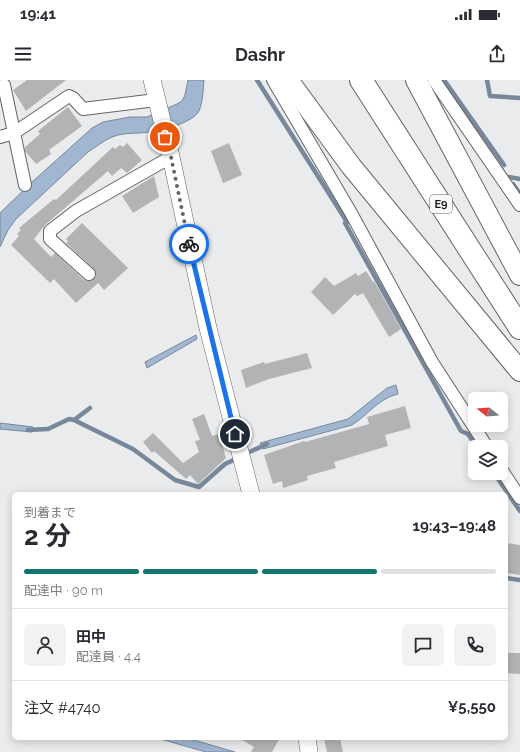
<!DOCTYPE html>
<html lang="ja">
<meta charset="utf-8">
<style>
:root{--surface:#fff;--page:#f2f2f3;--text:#2b2b33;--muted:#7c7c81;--line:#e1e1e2;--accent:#0f766e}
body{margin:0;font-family:Raleway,"Noto Sans JP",sans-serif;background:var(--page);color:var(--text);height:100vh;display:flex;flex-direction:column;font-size:15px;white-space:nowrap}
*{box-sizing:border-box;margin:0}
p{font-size:13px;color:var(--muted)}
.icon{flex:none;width:22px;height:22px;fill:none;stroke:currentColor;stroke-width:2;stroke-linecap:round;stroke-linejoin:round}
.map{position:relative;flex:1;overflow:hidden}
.drawer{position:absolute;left:12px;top:412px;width:496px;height:248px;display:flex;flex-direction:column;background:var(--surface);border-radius:6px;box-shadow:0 2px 10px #0003}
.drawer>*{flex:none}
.needle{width:26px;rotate:287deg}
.buttons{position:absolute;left:468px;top:312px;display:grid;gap:8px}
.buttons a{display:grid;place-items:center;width:40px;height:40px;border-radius:6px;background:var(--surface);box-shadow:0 2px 10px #0003;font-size:20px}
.pin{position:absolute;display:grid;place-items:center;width:34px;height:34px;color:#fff;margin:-17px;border:2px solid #fff;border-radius:50%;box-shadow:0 1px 4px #0007}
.courier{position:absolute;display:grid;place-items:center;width:40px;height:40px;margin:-20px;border:3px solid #1a73e8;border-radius:50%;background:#fff;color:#222;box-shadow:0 1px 5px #0007}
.summary em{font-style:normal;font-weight:700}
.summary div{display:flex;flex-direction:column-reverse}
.summary{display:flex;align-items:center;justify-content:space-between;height:68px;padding:0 12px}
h1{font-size:26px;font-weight:700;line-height:30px}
.bar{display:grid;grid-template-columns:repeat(4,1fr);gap:6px 4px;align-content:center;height:48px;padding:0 12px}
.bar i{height:5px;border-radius:3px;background:var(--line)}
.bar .selected{background:var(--accent)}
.bar p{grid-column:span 4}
.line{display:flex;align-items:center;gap:10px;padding:0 12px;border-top:1px solid var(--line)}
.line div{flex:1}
.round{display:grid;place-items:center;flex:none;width:42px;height:42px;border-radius:6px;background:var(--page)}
.status{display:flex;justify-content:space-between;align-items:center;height:28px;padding:0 20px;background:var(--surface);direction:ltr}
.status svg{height:11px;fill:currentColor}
header{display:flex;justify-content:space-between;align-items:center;height:52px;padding:0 12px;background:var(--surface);font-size:18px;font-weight:700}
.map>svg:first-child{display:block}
.water{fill:#a0b6d1;stroke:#78889b}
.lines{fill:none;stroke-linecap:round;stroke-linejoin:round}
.stream{stroke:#78889b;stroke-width:4.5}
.building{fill:#b2b3b4}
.minor-casing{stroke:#636465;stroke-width:14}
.secondary-casing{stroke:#636465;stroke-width:18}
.trunk-casing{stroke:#636465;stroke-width:22}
.motorway-casing{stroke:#636465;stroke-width:24}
.minor{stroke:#fff;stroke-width:12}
.secondary{stroke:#fff;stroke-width:17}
.trunk{stroke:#fff;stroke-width:20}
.motorway{stroke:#fff;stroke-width:22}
.done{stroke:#646466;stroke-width:4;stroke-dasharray:0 7.2}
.route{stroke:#1a73e8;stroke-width:5}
.labels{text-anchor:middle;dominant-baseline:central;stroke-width:3;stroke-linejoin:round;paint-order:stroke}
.shield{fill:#f7f8fa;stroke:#5e5e5f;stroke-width:1}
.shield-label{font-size:11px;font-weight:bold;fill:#1c1c1d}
</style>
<div class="status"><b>19:41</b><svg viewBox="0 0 49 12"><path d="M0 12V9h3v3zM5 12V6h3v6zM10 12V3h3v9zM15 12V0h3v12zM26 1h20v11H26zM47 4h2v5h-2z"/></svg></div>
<header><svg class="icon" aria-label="menu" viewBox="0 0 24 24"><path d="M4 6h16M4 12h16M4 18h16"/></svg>Dashr<svg class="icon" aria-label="share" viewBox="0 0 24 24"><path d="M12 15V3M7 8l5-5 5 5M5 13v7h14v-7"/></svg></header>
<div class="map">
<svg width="520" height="672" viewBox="0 0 520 672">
<rect width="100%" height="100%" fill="#eaebed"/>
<path class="water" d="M 188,0 L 204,0 C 203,10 203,22 199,31 C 193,43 162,50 149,52 C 137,54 124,52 112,57 C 103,61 96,67 88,72 L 16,139 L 8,150 L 0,167 L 0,133 L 31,103 L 92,48 L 103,42 L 130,37 L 147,37 L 177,24 L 182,21 L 185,15 Z
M 196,255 L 197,259 L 147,288 L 145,282 Z
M 396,305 L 398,314 C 379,318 368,335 352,345 L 263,369 L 260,363 L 348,339 L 387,308 Z
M 0,343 L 33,347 L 32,352 L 0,349 Z
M 157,658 L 187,658 L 235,672 L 206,672 Z"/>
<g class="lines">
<path class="stream" d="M 257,0 L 347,142 L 345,143 L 461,351 L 468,354 L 477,367
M 444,0 L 504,85
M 487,0 L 490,16 L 520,18
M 509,97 L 520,99
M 513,104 L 520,114
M 74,340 L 90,328
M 28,350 L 48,349 L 69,339 L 74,340 L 133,369 L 175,400 L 199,407 L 225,384 L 238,378
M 245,374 L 267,364
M 494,393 L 520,431
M 506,498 L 520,500"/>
</g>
<path class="building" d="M 27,0 L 66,0 L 26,31 L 13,10 Z
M 68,27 L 82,46 L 49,70 L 51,74 L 36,84 L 25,71 L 25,67 L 40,54 L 38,51 Z
M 127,63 L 142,80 L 127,93 L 121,88 L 112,96 L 108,91 L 45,145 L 34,159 L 51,177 L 55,173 L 84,200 L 92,201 L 96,196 L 94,189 L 66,163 L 68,161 L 66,159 L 82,143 L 128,188 L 104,210 L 98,203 L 76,223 L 54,199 L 50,203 L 11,165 L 19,156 L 17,154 L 21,150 L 19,148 L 31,138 L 54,119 L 56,120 L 113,67 L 115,69 L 120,65 L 123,67 Z
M 229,63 L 242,95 L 223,103 L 211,71 Z
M 154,96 L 159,117 L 133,133 L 122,116 Z
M 366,191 L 373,202 L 374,201 L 401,249 L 389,257 L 363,213 L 357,216 L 355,214 L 333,235 L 311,212 L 325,197 L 334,206 L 356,193 L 358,196 Z
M 307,273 L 312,288 L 269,299 L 246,308 L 241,290 L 264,282 L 265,284 Z
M 405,326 L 411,348 L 385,355 L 388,366 L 334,382 L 336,388 L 307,396 L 308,400 L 283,408 L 282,401 L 273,404 L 264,375 L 304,361 L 305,362 L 369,344 L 367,337 Z
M 204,334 L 212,356 L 219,354 L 226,378 L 198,404 L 190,395 L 186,399 L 154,371 L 152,373 L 143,362 L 153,353 L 183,383 L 199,372 L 195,361 L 200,360 L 192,339 Z
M 506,463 L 520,465 L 520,495 L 506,493 Z
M 506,573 L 520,573 L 520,594 L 506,593 Z
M 239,658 L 280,658 L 272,672 L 251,672 L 254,667 Z
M 324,658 L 340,658 L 343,672 L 327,672 Z"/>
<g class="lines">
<defs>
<path id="minor" d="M 273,0 L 351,133 L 432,282 L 487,367
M 434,0 L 520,125
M 4,5 L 25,105
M 0,57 L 14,53 L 69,16 L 73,18 L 83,29 L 156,20
M 89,194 L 50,159 L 50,151 L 76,131 L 171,77
M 501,389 L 520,418"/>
<path id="secondary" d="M 152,0 L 171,77 L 208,248 L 251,414
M 307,658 L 309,672"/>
<path id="trunk" d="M 288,0 L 351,86 L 520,291
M 416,0 L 520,195"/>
<path id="motorway" d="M 361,0 L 520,248"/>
</defs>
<use href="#minor" class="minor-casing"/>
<use href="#secondary" class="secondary-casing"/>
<use href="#trunk" class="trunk-casing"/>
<use href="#motorway" class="motorway-casing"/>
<use href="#minor" class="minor"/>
<use href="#secondary" class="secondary"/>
<use href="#trunk" class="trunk"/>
<use href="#motorway" class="motorway"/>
</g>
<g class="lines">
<path class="done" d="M 165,57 L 171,77 L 189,164"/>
<path class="route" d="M 189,164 L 235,354"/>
</g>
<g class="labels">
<rect class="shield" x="430" y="115" width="22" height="18" rx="3"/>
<g class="shield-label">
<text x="441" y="124">E9</text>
</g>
</g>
</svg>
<div class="buttons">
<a><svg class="needle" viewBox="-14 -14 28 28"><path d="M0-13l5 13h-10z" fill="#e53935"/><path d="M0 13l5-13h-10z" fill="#7c7c81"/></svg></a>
<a><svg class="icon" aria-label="layers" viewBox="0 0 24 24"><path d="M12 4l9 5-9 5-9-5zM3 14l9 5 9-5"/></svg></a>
</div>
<div class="pin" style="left:165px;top:57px;background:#ea580c"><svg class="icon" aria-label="bag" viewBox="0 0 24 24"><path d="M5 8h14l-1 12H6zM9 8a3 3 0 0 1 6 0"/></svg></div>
<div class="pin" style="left:235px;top:354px;background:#1f2937"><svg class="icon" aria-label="home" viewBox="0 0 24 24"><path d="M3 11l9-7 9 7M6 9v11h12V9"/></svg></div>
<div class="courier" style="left:189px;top:164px"><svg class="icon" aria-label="bike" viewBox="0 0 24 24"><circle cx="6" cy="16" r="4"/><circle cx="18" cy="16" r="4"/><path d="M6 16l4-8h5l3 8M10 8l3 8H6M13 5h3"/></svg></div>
<section class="drawer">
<div class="summary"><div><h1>2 分</h1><p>到着まで</p></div><em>19:43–19:48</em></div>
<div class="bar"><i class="selected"></i><i class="selected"></i><i class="selected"></i><i></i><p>配達中 · 90 m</p></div>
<div class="line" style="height:72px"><a class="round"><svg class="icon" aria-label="person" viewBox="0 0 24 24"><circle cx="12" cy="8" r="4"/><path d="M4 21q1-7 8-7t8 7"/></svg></a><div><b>田中</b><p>配達員 · 4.4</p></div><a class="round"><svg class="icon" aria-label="chat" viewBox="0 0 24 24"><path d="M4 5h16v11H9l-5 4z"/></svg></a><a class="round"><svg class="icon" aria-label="phone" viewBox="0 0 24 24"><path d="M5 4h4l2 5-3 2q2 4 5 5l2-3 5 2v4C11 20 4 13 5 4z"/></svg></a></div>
<div class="line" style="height:52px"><div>注文 #4740</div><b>¥5,550</b></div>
</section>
</div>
